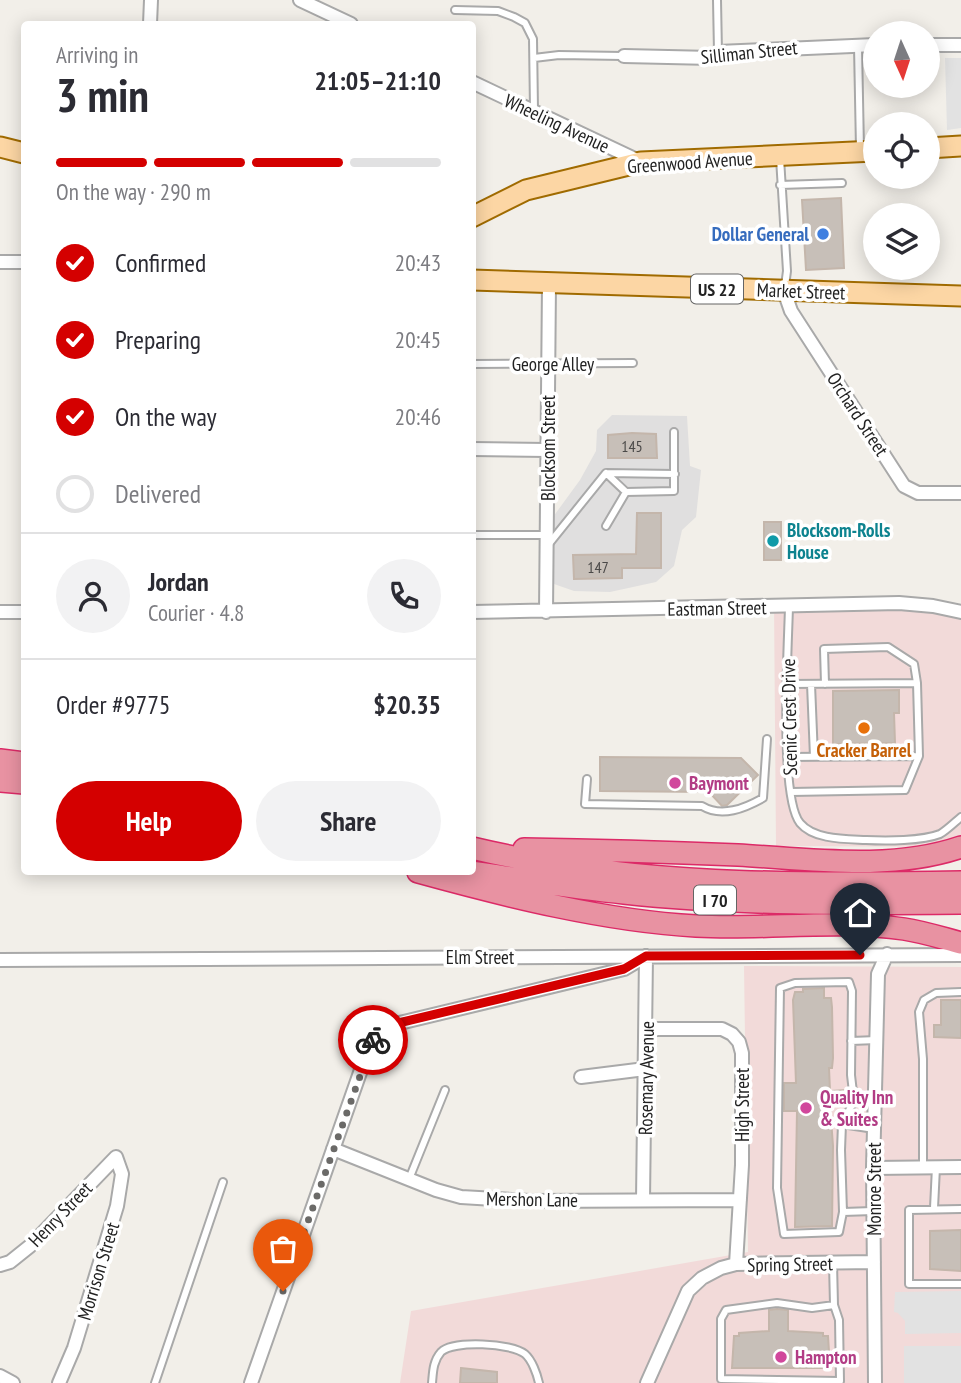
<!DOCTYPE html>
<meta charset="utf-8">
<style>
:root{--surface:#fff;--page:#f2f2f3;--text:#2b2b33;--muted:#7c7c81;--line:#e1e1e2;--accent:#d40000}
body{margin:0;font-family:"PT Sans Narrow",sans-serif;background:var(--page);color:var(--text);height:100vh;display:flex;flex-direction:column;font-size:26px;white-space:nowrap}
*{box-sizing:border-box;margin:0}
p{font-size:23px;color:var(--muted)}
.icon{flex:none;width:38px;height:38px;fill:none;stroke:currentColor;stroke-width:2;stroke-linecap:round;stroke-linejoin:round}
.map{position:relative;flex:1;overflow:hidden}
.panel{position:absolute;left:21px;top:21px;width:455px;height:854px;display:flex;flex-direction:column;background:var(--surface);border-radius:7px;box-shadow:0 4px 18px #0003}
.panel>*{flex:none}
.needle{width:46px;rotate:177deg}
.fabs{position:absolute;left:863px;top:21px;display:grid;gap:14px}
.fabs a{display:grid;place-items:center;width:77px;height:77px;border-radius:50%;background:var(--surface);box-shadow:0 4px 18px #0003;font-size:35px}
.pin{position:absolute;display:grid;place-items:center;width:60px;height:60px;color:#fff;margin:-72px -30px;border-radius:50% 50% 50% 0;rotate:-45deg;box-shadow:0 0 7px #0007}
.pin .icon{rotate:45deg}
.courier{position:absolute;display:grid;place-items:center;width:70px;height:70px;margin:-35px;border:5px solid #d40000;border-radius:50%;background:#fff;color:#222;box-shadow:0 2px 9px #0007}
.headline em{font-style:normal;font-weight:700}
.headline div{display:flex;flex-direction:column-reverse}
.headline{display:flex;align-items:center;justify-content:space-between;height:119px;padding:0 35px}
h1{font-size:46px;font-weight:700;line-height:52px}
.bar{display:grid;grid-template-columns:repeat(4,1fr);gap:10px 7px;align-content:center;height:84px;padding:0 35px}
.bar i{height:9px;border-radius:5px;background:var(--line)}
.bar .current{background:var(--accent)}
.bar p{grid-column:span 4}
.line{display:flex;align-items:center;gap:18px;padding:0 35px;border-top:2px solid var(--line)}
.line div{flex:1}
.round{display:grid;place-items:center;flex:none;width:74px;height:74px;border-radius:37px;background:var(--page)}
ol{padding:0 35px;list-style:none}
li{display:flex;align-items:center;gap:21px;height:77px}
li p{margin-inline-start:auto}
li .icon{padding:7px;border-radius:50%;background:var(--accent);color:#fff;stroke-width:4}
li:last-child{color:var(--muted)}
li i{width:38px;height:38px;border:4px solid var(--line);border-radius:50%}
.button{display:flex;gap:14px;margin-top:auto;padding:14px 35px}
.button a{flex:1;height:80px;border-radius:42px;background:var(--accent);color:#fff;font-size:28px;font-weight:700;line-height:80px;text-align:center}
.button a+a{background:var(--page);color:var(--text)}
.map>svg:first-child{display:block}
.residential{fill:#e0dfdf}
.commercial{fill:#f2dad9}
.parking{fill:#e2e2e2}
.building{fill:#c7bfb8;stroke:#c4b6ab;stroke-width:2}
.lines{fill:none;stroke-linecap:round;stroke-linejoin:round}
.lane-casing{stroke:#a9a9a9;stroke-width:10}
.street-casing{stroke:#a9a9a9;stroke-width:16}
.primary-casing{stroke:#a06b00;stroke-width:23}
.highway-casing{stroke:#dc2a67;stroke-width:24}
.lane{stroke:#fff;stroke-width:6}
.street{stroke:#fff;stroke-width:12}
.primary{stroke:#fcd6a4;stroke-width:19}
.highway{stroke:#e892a2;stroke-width:21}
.done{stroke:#6b6a68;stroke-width:7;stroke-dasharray:0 12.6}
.route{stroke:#d40000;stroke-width:9}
.shop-dot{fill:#3f7fe0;stroke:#fff;stroke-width:2.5}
.culture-dot{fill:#0f9aa8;stroke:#fff;stroke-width:2.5}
.food-dot{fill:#e8710a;stroke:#fff;stroke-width:2.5}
.hotel-dot{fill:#d1479c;stroke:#fff;stroke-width:2.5}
.labels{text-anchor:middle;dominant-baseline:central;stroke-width:7;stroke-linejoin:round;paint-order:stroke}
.number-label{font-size:16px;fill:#4b4948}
.shield{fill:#fff;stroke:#646464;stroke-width:2}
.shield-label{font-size:18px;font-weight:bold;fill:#222}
.street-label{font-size:19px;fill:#222;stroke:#fff}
.shop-label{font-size:19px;font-weight:bold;fill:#366cbe;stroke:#fff;text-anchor:end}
.culture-label{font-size:19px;font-weight:bold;fill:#0d838f;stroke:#fff;text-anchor:start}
.food-label{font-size:19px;font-weight:bold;fill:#c56008;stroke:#fff}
.hotel-label{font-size:19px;font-weight:bold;fill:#b23c85;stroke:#fff;text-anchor:start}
</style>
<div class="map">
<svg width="961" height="1383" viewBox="0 0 961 1383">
<rect width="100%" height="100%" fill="#f2efe9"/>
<path class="residential" d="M 612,415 L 687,416 L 690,466 L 701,470 L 696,517 L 682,530 L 674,566 L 656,582 L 610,592 L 574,591 L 554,584 L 553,517 L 580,480 L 596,451 L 597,430 Z"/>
<path class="commercial" d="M 937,601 L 961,605 L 961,847 L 776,846 L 774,602 Z
M 744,966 L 961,967 L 961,1383 L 400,1383 L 411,1311 L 748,1252 Z"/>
<path class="parking" d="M 945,58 L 961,58 L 961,128 L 947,130 Z
M 961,1291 L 961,1333 L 905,1334 L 905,1321 L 898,1313 L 894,1312 L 895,1292 Z
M 904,1346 L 961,1346 L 961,1383 L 904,1383 Z"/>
<path class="building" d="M 841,198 L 844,268 L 806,270 L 802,200 Z
M 632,433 L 656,434 L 657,458 L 608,458 L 608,435 Z
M 637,513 L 661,513 L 661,568 L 622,568 L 622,578 L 574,579 L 573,555 L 636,554 Z
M 764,522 L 781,522 L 781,560 L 764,560 Z
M 899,690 L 899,713 L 894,713 L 895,743 L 833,744 L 833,691 Z
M 600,757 L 741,758 L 758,775 L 727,805 L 722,806 L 709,792 L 600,791 Z
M 824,988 L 824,998 L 831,998 L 832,1007 L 833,1058 L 832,1068 L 829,1068 L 830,1091 L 847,1090 L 848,1100 L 846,1105 L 830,1105 L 833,1146 L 832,1226 L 795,1227 L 797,1111 L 784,1111 L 784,1083 L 796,1083 L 793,1000 L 795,992 L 803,992 L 803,989 Z
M 941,1000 L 961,1000 L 961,1038 L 934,1037 L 934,1025 L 941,1025 Z
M 961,1230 L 961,1271 L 930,1269 L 930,1231 Z
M 777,1309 L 788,1310 L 788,1331 L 823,1333 L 823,1336 L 828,1336 L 830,1368 L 732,1368 L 734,1336 L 739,1336 L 739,1333 L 769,1331 L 769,1310 Z
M 461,1368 L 497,1372 L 497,1383 L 460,1383 Z"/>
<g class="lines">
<defs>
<path id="lane" d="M 717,0 L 718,52
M 455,10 L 498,11 L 514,17 L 525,23 L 533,39 L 534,110
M 858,46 L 860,149
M 534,58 L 559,55 L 623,56
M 780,158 L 787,271 L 785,286
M 780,185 L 842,183
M 472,364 L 633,363
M 606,473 L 626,492 L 674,491 L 674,432
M 606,526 L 626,492
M 472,535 L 547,535
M 548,545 L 606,473 L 675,474
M 789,607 C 788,647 779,797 800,823 C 814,840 846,839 866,840 C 886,841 922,841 940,834 C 947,830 955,822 961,817
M 788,684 L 917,683
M 811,684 L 814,757
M 787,757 L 919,756
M 587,779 L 585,804 L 702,806 C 722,818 745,808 763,798 L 767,739
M 791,792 L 905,790 L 919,756 L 917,683 L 914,664 L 888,647 L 824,649 L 825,684
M 851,1041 L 877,1040
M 842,1124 L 874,1129
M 923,1167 L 923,1059 L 919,1012 L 924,1000 L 936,993 L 961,992
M 409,1179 L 445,1090
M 934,1208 L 936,1167
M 961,1209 L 909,1210 L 909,1284 L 961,1284
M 843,1212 L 839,1232 L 784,1234 L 777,1188 L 780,988 L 795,983 L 849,982 L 852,991 L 851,1075 L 854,1101 L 842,1124 L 841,1150 L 843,1212 L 873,1211
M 833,1263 L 834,1305 L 839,1320 L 840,1381 L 721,1379 L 721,1319 L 726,1310 L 777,1303 L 812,1308 L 834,1305
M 155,1383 L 223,1182
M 432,1383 C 433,1372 433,1361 441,1352 C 453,1340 512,1343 525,1354 C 532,1360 537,1374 539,1383"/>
<path id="street" d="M 300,0 L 351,24
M 150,24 L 151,0
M 928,45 L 961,45
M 624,56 L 712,58 L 718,52 L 875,45
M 472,82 L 641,162
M 0,262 L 24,262
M 784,291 L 791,311 L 904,486 L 918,493 L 961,493
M 472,449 L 547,450
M 0,612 L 24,612
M 472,612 L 899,603 L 933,606 L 961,612
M 546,612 L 549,284
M 0,960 L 961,955
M 647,1029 L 722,1029 L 732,1034 L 739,1042 L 742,1053 L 742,1165 L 736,1264
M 581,1077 L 645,1069
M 333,1149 L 436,1190 L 461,1197 L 529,1201 L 740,1200
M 873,1168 L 961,1167
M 0,1265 L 10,1262 L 30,1246 L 116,1157 L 122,1174 L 117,1206 L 74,1348 L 59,1383
M 0,1376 L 13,1383
M 251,1383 L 369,1047 L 375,1035 L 383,1027 L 624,969 L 646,956 L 643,1200
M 647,1383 L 688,1291 L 702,1278 L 721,1268 L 736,1264 L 874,1262
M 875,1383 L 873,1168 L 878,974 L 887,954"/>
<path id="primary" d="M 0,147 L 24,153
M 928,148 L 961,146
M 472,217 L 526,190 L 641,162 L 875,151
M 472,280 L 961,296"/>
<path id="highway" d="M 0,760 L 24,763
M 0,781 L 24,783
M 472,848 C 631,886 798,885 961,882
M 524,849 C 595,850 666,852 738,855 C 810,859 891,871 961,847
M 418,872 C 505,896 605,921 696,926 C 765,930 836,919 904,929 C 924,932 942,938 961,943
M 470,872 C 521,879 573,888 624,893 C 736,905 849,904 961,903"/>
</defs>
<use href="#lane" class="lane-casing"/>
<use href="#street" class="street-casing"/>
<use href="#primary" class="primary-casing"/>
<use href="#highway" class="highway-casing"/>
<use href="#lane" class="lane"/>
<use href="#street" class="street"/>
<use href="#primary" class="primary"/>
<use href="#highway" class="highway"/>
</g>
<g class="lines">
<path class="done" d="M 283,1291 L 373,1040"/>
<path class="route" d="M 373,1040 L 383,1027 L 394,1024 L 624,969 L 646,956 L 860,955"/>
</g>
<circle class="shop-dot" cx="823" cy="234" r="7"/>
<circle class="culture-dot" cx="773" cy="541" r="7"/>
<circle class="food-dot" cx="864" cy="728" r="7"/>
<g class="hotel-dot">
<circle cx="675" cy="783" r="7"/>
<circle cx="806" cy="1108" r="7"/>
<circle cx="781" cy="1357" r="7"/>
</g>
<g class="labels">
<g class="number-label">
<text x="632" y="446">145</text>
<text x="598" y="567">147</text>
</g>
<g class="shield">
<rect x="691" y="274.5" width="52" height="29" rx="5"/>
<rect x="694" y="885.5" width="42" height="29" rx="5"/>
</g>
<g class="shield-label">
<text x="717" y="289">US 22</text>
<text x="715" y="900">I 70</text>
</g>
<g class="street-label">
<text transform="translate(749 52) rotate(-6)">Silliman Street</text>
<text transform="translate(557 123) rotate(25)">Wheeling Avenue</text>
<text transform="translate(690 162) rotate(-4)">Greenwood Avenue</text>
<text transform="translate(801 291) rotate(2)">Market Street</text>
<text x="553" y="364">George Alley</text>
<text transform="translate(858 414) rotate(57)">Orchard Street</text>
<text transform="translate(548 448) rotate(-90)">Blocksom Street</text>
<text transform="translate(717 608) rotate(-1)">Eastman Street</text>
<text transform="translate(789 717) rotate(-91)">Scenic Crest Drive</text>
<text x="480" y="957">Elm Street</text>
<text transform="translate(646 1078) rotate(-89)">Rosemary Avenue</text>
<text transform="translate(742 1105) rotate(-90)">High Street</text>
<text transform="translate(874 1189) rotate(-90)">Monroe Street</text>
<text transform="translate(532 1199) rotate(1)">Mershon Lane</text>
<text transform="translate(60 1214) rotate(-46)">Henry Street</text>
<text transform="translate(790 1264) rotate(-1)">Spring Street</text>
<text transform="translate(98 1271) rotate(-73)">Morrison Street</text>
</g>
<g class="shop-label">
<text x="809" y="234">Dollar General</text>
</g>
<g class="culture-label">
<text x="787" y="530">Blocksom-Rolls<tspan x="787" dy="22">House</tspan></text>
</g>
<g class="food-label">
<text x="864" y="750">Cracker Barrel</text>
</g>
<g class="hotel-label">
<text x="689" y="783">Baymont</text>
<text x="820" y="1097">Quality Inn<tspan x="820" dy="22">&amp; Suites</tspan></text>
<text x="795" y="1357">Hampton</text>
</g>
</g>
</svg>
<div class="fabs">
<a><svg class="needle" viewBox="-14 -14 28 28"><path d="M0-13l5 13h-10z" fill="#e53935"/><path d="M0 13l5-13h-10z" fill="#7c7c81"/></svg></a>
<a><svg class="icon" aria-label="locate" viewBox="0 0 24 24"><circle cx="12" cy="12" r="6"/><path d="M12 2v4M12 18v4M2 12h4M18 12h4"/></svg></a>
<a><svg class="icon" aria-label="layers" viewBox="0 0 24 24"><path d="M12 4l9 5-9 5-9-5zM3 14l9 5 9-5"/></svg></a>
</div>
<div class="pin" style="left:283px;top:1291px;background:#ea580c"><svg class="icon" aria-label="bag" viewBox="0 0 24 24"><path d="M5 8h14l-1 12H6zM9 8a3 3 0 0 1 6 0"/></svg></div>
<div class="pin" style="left:860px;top:955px;background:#1f2937"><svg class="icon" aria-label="home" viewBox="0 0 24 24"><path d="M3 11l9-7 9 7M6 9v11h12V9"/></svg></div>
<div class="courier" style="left:373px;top:1040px"><svg class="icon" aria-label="bike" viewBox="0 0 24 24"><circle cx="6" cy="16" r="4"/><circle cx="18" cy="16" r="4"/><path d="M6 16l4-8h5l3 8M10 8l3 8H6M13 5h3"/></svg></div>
<section class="panel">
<div class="headline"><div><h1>3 min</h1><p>Arriving in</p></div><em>21:05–21:10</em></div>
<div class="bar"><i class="current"></i><i class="current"></i><i class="current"></i><i></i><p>On the way · 290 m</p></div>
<ol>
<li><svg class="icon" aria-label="check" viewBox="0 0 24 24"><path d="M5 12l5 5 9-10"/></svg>Confirmed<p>20:43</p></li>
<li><svg class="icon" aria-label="check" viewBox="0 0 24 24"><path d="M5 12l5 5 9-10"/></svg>Preparing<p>20:45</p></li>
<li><svg class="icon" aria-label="check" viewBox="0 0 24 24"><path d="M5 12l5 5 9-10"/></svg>On the way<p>20:46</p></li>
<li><i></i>Delivered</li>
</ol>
<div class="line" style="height:126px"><a class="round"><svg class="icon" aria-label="person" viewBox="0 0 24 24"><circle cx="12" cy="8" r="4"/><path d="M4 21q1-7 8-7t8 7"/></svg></a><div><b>Jordan</b><p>Courier · 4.8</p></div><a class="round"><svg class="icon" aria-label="phone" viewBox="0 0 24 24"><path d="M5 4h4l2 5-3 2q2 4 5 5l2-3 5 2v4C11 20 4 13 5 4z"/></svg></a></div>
<div class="line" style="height:91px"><div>Order #9775</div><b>$20.35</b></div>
<div class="button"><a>Help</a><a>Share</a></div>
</section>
</div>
